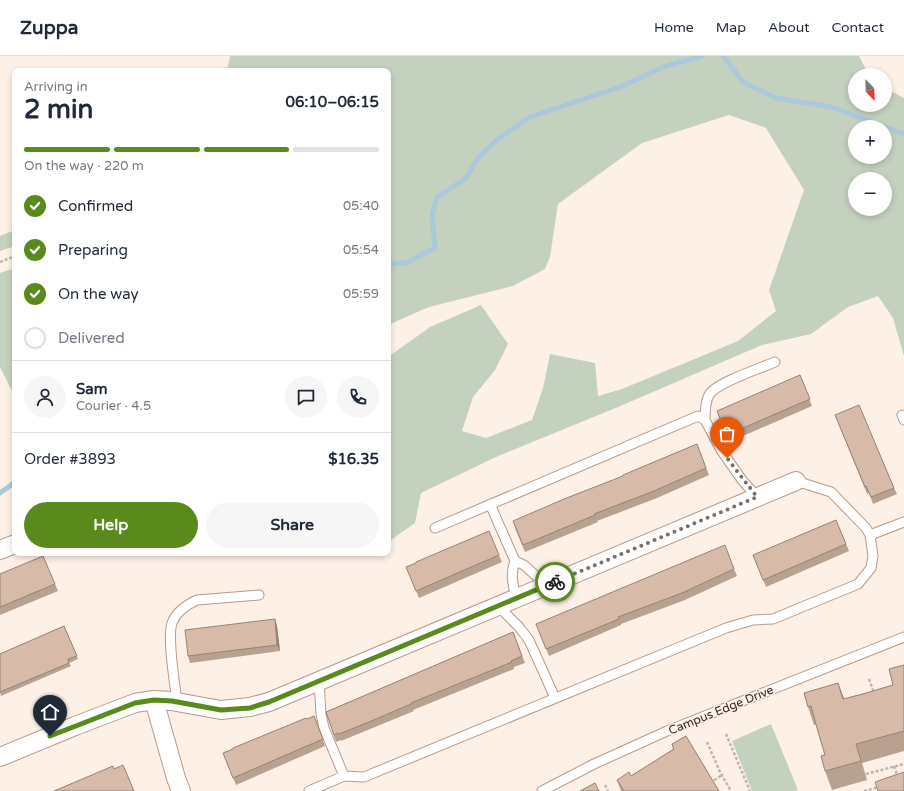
<!DOCTYPE html>
<meta charset="utf-8">
<style>
:root{--surface:#fff;--page:#f6f6f7;--text:#1f2937;--muted:#747a83;--line:#e0e1e3;--accent:#5a891c}
body{margin:0;font-family:"Varela Round",sans-serif;background:var(--page);color:var(--text);height:100vh;display:flex;flex-direction:column;font-size:15px;white-space:nowrap}
*{box-sizing:border-box;margin:0}
p{font-size:13px;color:var(--muted)}
.icon{flex:none;width:22px;height:22px;fill:none;stroke:currentColor;stroke-width:2;stroke-linecap:round;stroke-linejoin:round}
.map{position:relative;flex:1;overflow:hidden}
.drawer{position:absolute;left:12px;top:12px;width:379px;height:488px;display:flex;flex-direction:column;background:var(--surface);border-radius:8px;box-shadow:0 2px 6px #0003}
.drawer>*{flex:none}
.needle{width:26px;rotate:157deg}
.controls{position:absolute;left:848px;top:12px;display:grid;gap:8px}
.controls a{display:grid;place-items:center;width:44px;height:44px;border-radius:50%;background:var(--surface);box-shadow:0 2px 6px #0003;font-size:20px}
.pin{position:absolute;display:grid;place-items:center;width:34px;height:34px;color:#fff;margin:-41px -17px;border-radius:50% 50% 50% 0;rotate:-45deg;box-shadow:0 0 4px #0007}
.pin .icon{rotate:45deg}
.courier{position:absolute;display:grid;place-items:center;width:40px;height:40px;margin:-20px;border:3px solid #5a891c;border-radius:50%;background:#fff;color:#222;box-shadow:0 1px 5px #0007}
.head em{font-style:normal;font-weight:800}
.head div{display:flex;flex-direction:column-reverse}
.head{display:flex;align-items:center;justify-content:space-between;height:68px;padding:0 12px}
h1{font-size:26px;font-weight:800;line-height:30px}
.bar{display:grid;grid-template-columns:repeat(4,1fr);gap:6px 4px;align-content:center;height:48px;padding:0 12px}
.bar i{height:5px;border-radius:3px;background:var(--line)}
.bar .active{background:var(--accent)}
.bar p{grid-column:span 4}
.line{display:flex;align-items:center;gap:10px;padding:0 12px;border-top:1px solid var(--line)}
.line div{flex:1}
.round{display:grid;place-items:center;flex:none;width:42px;height:42px;border-radius:21px;background:var(--page)}
ol{padding:0 12px;list-style:none}
li{display:flex;align-items:center;gap:12px;height:44px}
li p{margin-inline-start:auto}
li .icon{padding:4px;border-radius:50%;background:var(--accent);color:#fff;stroke-width:4}
li:last-child{color:var(--muted)}
li i{width:22px;height:22px;border:2px solid var(--line);border-radius:50%}
.primary-button{display:flex;gap:8px;margin-top:auto;padding:8px 12px}
.primary-button a{flex:1;height:46px;border-radius:24px;background:var(--accent);color:#fff;font-size:16px;font-weight:800;line-height:46px;text-align:center}
.primary-button a+a{background:var(--page);color:var(--text)}
header{display:flex;align-items:center;gap:24px;box-sizing:border-box;height:56px;padding:0 20px;background:var(--surface);border-bottom:1px solid var(--line)}
header strong{font-size:19px}
nav{display:flex;gap:22px;margin-inline-start:auto;font-size:14px}
.map>svg:first-child{display:block}
.green{fill:#c5d1bf;fill-rule:evenodd}
.lines{fill:none;stroke-linecap:round;stroke-linejoin:round}
.stream{stroke:#abc8dc;stroke-width:5}
.service-casing{stroke:#b89a86;stroke-width:11}
.minor-casing{stroke:#b89a86;stroke-width:20}
.path{stroke:#c1b4ab;stroke-width:2.5;stroke-dasharray:3 2;stroke-linecap:butt}
.service{stroke:#fff;stroke-width:9}
.minor{stroke:#fff;stroke-width:18}
.wall{fill:#b9a190}
.shaded-wall{fill:#968376}
.building{fill:#d7bba8;stroke:#968376}
.done{stroke:#7c6f67;stroke-width:4;stroke-dasharray:0 7.2}
.route{stroke:#5a891c;stroke-width:5}
.labels{text-anchor:middle;dominant-baseline:central;stroke-width:3;stroke-linejoin:round;paint-order:stroke}
.street-label{font-size:12px;fill:#362a22;stroke:#fdf0e7}
</style>
<header>
<strong>Zuppa</strong>
<nav><a>Home</a><a>Map</a><a>About</a><a>Contact</a></nav>
</header>
<div class="map">
<svg width="904" height="735" viewBox="0 0 904 735">
<rect width="100%" height="100%" fill="#fdf0e7"/>
<path class="green" d="M 230,0 L 859,0 L 869,19 L 855,19 L 855,49 L 885,49 L 885,32 L 904,42 L 904,300 L 893,262 L 878,240 L 848,251 L 811,278 L 762,289 L 618,351 L 496,401 L 421,437 L 415,467 L 388,486 L 388,301 L 430,271 L 481,249 L 508,288 L 495,314 L 473,341 L 462,375 L 486,382 L 532,364 L 543,332 L 550,298 L 595,307 L 598,340 L 622,333 L 738,285 L 776,255 L 769,234 L 804,134 L 766,72 L 729,59 L 642,87 L 558,148 L 550,201 L 545,213 L 513,230 L 429,251 L 388,269 L 388,15 L 225,15 L 228,11 ZM 855,71 L 885,71 L 885,101 L 855,101 ZM 855,123 L 885,123 L 885,153 L 855,153 Z
M 15,174 L 15,190 L 0,195 L 0,180 Z
M 15,212 L 15,341 L 0,311 L 0,217 Z
M 771,668 L 798,734 L 795,735 L 752,735 L 732,685 Z"/>
<g class="lines">
<path class="stream" d="M 723,0 L 743,26 L 776,42 L 831,51 L 904,78
M 388,208 L 406,207 L 435,192 L 432,160 L 437,141 L 465,123 L 479,101 L 498,83 L 530,61 L 623,30 L 663,11 L 702,0
M 0,437 L 15,426"/>
<defs>
<path id="service" d="M 902,359 L 904,364
M 705,364 C 705,356 705,346 709,339 C 715,327 761,312 775,306
M 490,448 L 515,505 C 510,518 513,529 516,542
M 435,472 L 698,360 L 705,364 L 721,394 L 742,424 L 757,441
M 870,479 L 904,466
M 515,505 L 524,509 L 547,530
M 498,550 L 519,571 L 529,584 L 555,642
M 319,625 L 321,658 L 324,672 L 344,720
M 177,646 C 175,629 167,582 172,567 C 176,556 186,549 197,544 L 259,539
M 309,735 L 344,720 L 364,721 L 726,572 L 753,564 L 773,563 L 858,528 L 871,512 L 873,500 L 870,479 L 866,472 L 831,436 L 796,425
M 542,735 L 594,708 L 667,675 L 904,581"/>
<path id="minor" d="M 0,494 L 15,488
M 154,644 L 176,722 L 181,735
M 0,701 L 75,670 L 135,647 L 154,644 L 171,645 L 221,654 L 250,651 L 269,646 L 796,425"/>
</defs>
<use href="#service" class="service-casing"/>
<use href="#minor" class="minor-casing"/>
<path class="path" d="M 0,206 L 15,200
M 869,623 L 874,637
M 726,678 L 750,735
M 707,686 L 720,716 L 731,735
M 894,710 L 898,721
M 866,718 L 904,708
M 710,727 L 722,719
M 605,729 L 608,735
M 864,735 L 879,731"/>
<use href="#service" class="service"/>
<use href="#minor" class="minor"/>
</g>
<path class="wall" d="M 800,319 L 812,350 L 729,386 L 720,362 Z
M 835,359 L 894,432 L 897,438 L 873,448 L 869,437 L 867,438 Z
M 697,388 L 709,419 L 657,442 L 597,465 L 598,466 L 525,496 L 515,472 L 623,420 Z
M 846,488 L 849,495 L 766,531 L 756,506 Z
M 499,499 L 502,506 L 419,542 L 409,518 Z
M 734,513 L 737,520 L 685,544 L 621,568 L 621,569 L 549,600 L 539,575 Z
M 0,518 L 55,528 L 58,535 L 0,559 Z
M 275,563 L 277,570 L 280,595 L 190,607 L 188,600 Z
M 64,570 L 78,603 L 69,607 L 71,610 L 1,640 L 0,636 Z
M 513,576 L 525,607 L 514,611 L 514,613 L 413,654 L 414,655 L 341,685 L 341,684 L 336,686 L 326,656 Z
M 904,609 L 904,695 L 862,707 L 867,724 L 832,734 L 825,715 L 825,699 L 817,669 L 814,669 L 808,651 L 838,627 L 844,643 L 893,629 Z
M 314,660 L 325,690 L 236,729 L 226,704 Z
M 686,680 L 719,735 L 621,735 L 617,724 L 631,720 L 673,693 L 672,688 Z"/>
<path class="shaded-wall" d="M 275,563 L 277,570 L 280,595 L 277,589 Z
M 838,627 L 845,645 L 843,643 Z"/>
<path class="building" d="M 800,319 L 810,343 L 727,379 L 717,355 Z
M 859,349 L 894,432 L 871,441 L 866,430 L 865,431 L 835,359 Z
M 697,388 L 706,412 L 654,435 L 594,458 L 595,459 L 523,489 L 513,465 L 564,443 L 623,420 L 623,419 Z
M 836,464 L 846,488 L 763,524 L 753,499 Z
M 489,475 L 499,499 L 416,535 L 406,511 L 416,507 L 416,506 Z
M 725,489 L 734,513 L 682,537 L 618,561 L 619,563 L 546,593 L 536,568 Z
M 43,500 L 55,528 L 0,551 L 0,518 Z
M 275,563 L 277,589 L 188,600 L 185,574 Z
M 64,570 L 77,600 L 68,603 L 69,607 L 0,636 L 0,598 Z
M 513,576 L 522,600 L 511,605 L 512,606 L 411,647 L 411,648 L 369,666 L 339,678 L 338,677 L 334,679 L 326,656 Z
M 904,609 L 904,675 L 856,688 L 861,705 L 825,715 L 821,700 L 825,699 L 819,679 L 811,650 L 808,651 L 804,637 L 838,627 L 843,643 L 863,638 L 893,629 L 889,613 Z
M 314,660 L 323,683 L 233,722 L 223,697 L 233,693 L 233,692 L 306,662 L 307,663 Z
M 686,680 L 719,735 L 624,735 L 617,724 L 629,716 L 631,720 L 674,693 L 672,688 Z
M 123,709 L 134,735 L 54,735 L 113,710 L 114,713 Z
M 904,716 L 904,735 L 878,735 L 875,726 Z
M 595,727 L 599,735 L 580,735 Z"/>
<g class="lines">
<path class="done" d="M 555,526 L 757,441 L 727,402"/>
<path class="route" d="M 50,680 L 135,647 L 154,644 L 172,645 L 221,654 L 250,652 L 269,646 L 555,526"/>
</g>
<g class="labels">
<g class="street-label">
<text transform="translate(721 654) rotate(-22)">Campus Edge Drive</text>
</g>
</g>
</svg>
<div class="controls">
<a><svg class="needle" viewBox="-14 -14 28 28"><path d="M0-13l5 13h-10z" fill="#e53935"/><path d="M0 13l5-13h-10z" fill="#747a83"/></svg></a>
<a>+</a>
<a>−</a>
</div>
<div class="pin" style="left:727px;top:402px;background:#ea580c"><svg class="icon" aria-label="bag" viewBox="0 0 24 24"><path d="M5 8h14l-1 12H6zM9 8a3 3 0 0 1 6 0"/></svg></div>
<div class="pin" style="left:50px;top:680px;background:#1f2937"><svg class="icon" aria-label="home" viewBox="0 0 24 24"><path d="M3 11l9-7 9 7M6 9v11h12V9"/></svg></div>
<div class="courier" style="left:555px;top:526px"><svg class="icon" aria-label="bike" viewBox="0 0 24 24"><circle cx="6" cy="16" r="4"/><circle cx="18" cy="16" r="4"/><path d="M6 16l4-8h5l3 8M10 8l3 8H6M13 5h3"/></svg></div>
<section class="drawer">
<div class="head"><div><h1>2 min</h1><p>Arriving in</p></div><em>06:10–06:15</em></div>
<div class="bar"><i class="active"></i><i class="active"></i><i class="active"></i><i></i><p>On the way · 220 m</p></div>
<ol>
<li><svg class="icon" aria-label="check" viewBox="0 0 24 24"><path d="M5 12l5 5 9-10"/></svg>Confirmed<p>05:40</p></li>
<li><svg class="icon" aria-label="check" viewBox="0 0 24 24"><path d="M5 12l5 5 9-10"/></svg>Preparing<p>05:54</p></li>
<li><svg class="icon" aria-label="check" viewBox="0 0 24 24"><path d="M5 12l5 5 9-10"/></svg>On the way<p>05:59</p></li>
<li><i></i>Delivered</li>
</ol>
<div class="line" style="height:72px"><a class="round"><svg class="icon" aria-label="person" viewBox="0 0 24 24"><circle cx="12" cy="8" r="4"/><path d="M4 21q1-7 8-7t8 7"/></svg></a><div><b>Sam</b><p>Courier · 4.5</p></div><a class="round"><svg class="icon" aria-label="chat" viewBox="0 0 24 24"><path d="M4 5h16v11H9l-5 4z"/></svg></a><a class="round"><svg class="icon" aria-label="phone" viewBox="0 0 24 24"><path d="M5 4h4l2 5-3 2q2 4 5 5l2-3 5 2v4C11 20 4 13 5 4z"/></svg></a></div>
<div class="line" style="height:52px"><div>Order #3893</div><b>$16.35</b></div>
<div class="primary-button"><a>Help</a><a>Share</a></div>
</section>
</div>
